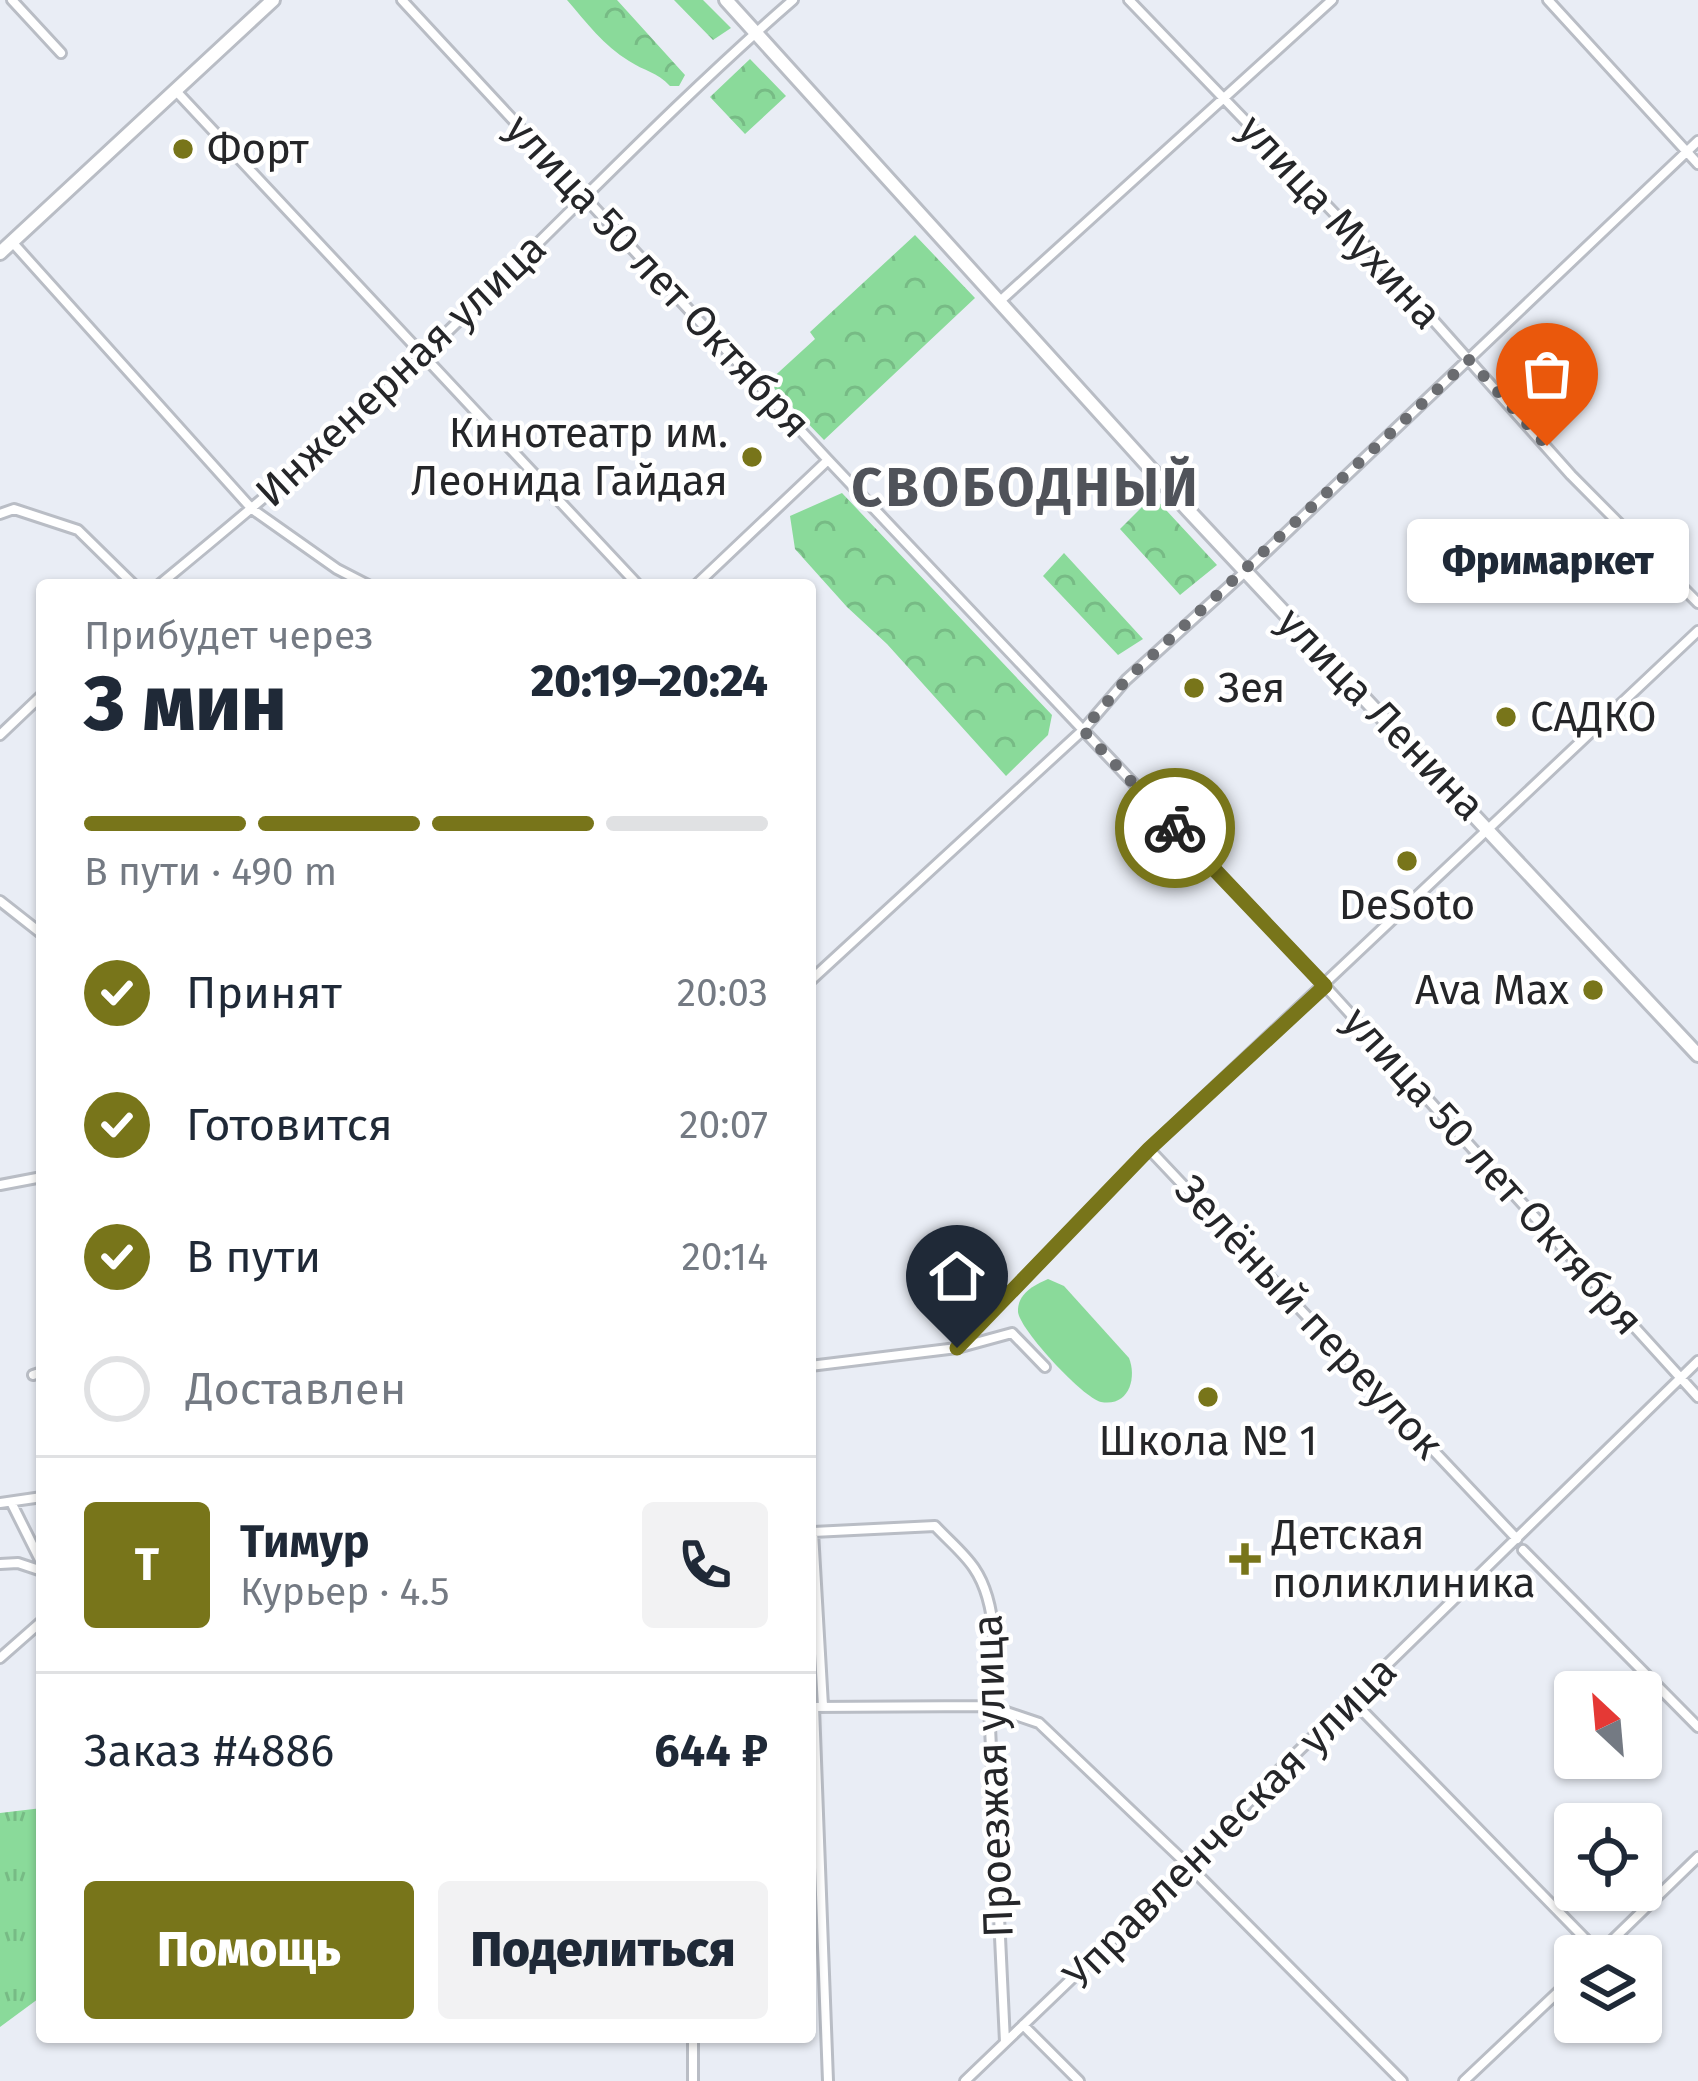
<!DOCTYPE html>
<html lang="ru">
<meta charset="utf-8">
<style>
:root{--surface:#fff;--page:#f2f2f3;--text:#1f2937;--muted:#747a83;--line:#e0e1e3;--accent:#78751a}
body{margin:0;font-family:"Fira Sans",sans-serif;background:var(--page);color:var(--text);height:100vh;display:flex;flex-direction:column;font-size:45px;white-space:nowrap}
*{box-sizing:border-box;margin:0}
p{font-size:39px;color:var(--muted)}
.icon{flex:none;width:66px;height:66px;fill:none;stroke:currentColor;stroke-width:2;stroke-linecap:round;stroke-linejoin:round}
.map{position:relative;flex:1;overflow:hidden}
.side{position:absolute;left:36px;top:579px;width:780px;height:1464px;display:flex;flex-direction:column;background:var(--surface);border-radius:12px;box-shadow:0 3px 9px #0004}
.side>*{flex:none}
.needle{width:78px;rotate:334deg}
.tools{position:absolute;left:1554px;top:1671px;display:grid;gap:24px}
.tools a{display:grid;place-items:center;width:108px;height:108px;border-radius:12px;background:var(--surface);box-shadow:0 3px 9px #0004;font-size:60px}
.pin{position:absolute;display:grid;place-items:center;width:102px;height:102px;color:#fff;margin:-123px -51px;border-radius:50% 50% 50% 0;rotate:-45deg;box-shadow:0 0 12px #0007}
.pin .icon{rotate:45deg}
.courier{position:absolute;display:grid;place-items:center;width:120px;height:120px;margin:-60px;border:9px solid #78751a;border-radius:50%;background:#fff;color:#222;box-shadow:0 3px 15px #0007}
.bubble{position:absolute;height:84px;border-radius:12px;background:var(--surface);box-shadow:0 3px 9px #0004;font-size:39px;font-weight:800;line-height:84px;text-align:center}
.summary em{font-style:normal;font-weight:800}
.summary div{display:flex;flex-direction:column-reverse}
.summary{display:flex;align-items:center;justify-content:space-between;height:204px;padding:0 48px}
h1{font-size:78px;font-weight:800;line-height:90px}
.bar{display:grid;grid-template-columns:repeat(4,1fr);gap:18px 12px;align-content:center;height:144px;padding:0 48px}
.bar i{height:15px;border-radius:9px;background:var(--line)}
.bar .active{background:var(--accent)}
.bar p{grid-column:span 4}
.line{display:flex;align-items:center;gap:30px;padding:0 48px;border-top:3px solid var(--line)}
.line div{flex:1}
.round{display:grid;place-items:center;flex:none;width:126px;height:126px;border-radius:12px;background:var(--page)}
ol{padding:0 48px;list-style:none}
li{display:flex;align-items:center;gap:36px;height:132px}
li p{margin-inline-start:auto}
li .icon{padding:12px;border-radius:50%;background:var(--accent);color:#fff;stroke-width:4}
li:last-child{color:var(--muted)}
li i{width:66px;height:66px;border:6px solid var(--line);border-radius:50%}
.button{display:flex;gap:24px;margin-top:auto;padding:24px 48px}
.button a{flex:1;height:138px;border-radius:12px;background:var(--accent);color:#fff;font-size:48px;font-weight:800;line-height:138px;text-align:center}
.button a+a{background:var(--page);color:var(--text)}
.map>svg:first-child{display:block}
.grass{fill:url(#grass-tufts)}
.forest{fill:url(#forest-crowns)}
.pitch{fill:#8ada9a}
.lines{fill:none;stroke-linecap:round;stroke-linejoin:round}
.street-casing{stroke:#b9bdc5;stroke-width:14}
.secondary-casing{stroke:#b9bdc5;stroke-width:18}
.street{stroke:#fff;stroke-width:8}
.secondary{stroke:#fff;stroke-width:12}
.done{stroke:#6a6c70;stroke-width:12;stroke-dasharray:0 21.6}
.route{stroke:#78751a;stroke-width:15}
.poi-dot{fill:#78751a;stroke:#fff;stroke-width:4.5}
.labels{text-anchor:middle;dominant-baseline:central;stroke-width:9;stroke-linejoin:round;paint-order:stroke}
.poi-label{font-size:42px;fill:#252629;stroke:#fff;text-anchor:start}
.street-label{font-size:42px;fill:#252629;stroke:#fff}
.district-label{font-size:54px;font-weight:bold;letter-spacing:3px;fill:#50535a;stroke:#fff}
</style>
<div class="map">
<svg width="1698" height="2081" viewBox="0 0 1698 2081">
<defs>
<pattern id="grass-tufts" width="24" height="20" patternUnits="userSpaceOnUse" patternTransform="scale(3)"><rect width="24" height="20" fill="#8ada9a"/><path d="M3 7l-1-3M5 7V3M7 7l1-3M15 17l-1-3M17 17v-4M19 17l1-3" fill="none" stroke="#77bb85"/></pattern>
<pattern id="forest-crowns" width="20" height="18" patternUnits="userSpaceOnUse" patternTransform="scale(3)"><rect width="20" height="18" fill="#8ada9a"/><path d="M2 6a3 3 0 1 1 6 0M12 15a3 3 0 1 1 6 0" fill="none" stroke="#77bb85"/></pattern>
</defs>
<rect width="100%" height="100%" fill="#e9edf5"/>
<path class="grass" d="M 42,1808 L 42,1996 L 0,2027 L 0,1813 Z"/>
<path class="forest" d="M 567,0 L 617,0 L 685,75 L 679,86 L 670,86 C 657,72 644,71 629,61 C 604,46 586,22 567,0 Z
M 674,0 L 703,0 L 731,28 L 713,40 Z
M 750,59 L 786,96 L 745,134 L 710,97 Z
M 915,235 L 975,298 L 824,440 L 768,382 L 815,339 L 810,332 Z
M 842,493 L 1052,715 L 1048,735 L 1006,776 L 887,644 L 847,607 L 795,549 L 790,516 Z
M 1153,496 L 1217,565 L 1180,595 L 1120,529 Z
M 1064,553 L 1143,639 L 1118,655 L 1043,576 Z"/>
<path class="pitch" d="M 1048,1279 L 1064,1286 L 1129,1358 C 1137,1378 1129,1407 1101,1402 C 1083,1398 1020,1330 1018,1312 C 1017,1294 1034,1285 1048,1279 Z"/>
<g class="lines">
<defs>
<path id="street" d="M 12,0 L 61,53
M 402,0 L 828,460 L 1325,986 L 1698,1397
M 1129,0 L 1386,267 L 1571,475 L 1698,603
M 1548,0 L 1698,164
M 176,91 L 638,585
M 13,243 L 252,509 L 337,569 L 368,585
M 999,302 L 1332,0
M 0,514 L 14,509 L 78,530 L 134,585
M 159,585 C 249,511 337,437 422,356 C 547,238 664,112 793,0
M 696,585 L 828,460
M 0,735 L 42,695
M 0,901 L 42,934
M 810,981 L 1083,730 L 1126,680 L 1245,572 L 1698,141
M 1149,1149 L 1517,1539
M 0,1185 L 42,1177
M 957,1348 L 1149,1149 L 1698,631
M 810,1366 L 957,1348 L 1012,1333 L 1045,1367
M 33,1375 L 42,1372
M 11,1502 L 42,1564
M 0,1503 L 42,1497
M 1523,1550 L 1698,1727
M 0,1564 L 18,1563 L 42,1571
M 0,1658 L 41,1622 L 42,1629
M 1353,1701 L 1599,1953
M 823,1706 L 813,1532 L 935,1526 C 948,1540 964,1553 974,1568 C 998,1603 998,1668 989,1706 L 1005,2042
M 810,1707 L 989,1706 L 1039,1723 L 1189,1866 L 1402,2081
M 814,1707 L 828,2081
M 1597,1955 L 1698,1857
M 1023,2025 L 1079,2081
M 693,2081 L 693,2037
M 965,2081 L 1189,1866 L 1275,1774 L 1698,1361
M 1464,2081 L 1575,1976"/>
<path id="secondary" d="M 726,0 L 1188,510 L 1698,1055
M 0,253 L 273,0"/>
</defs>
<use href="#street" class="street-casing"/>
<use href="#secondary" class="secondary-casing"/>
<use href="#street" class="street"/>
<use href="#secondary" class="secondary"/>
</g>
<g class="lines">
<path class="done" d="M 1175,828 L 1083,730 L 1126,680 L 1469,360 L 1547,446"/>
<path class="route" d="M 957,1348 L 1149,1149 L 1325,986 L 1175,828"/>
</g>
<g class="poi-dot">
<circle cx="183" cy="149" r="12"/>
<circle cx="752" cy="457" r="12"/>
<circle cx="1194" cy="688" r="12"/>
<circle cx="1506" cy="717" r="12"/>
<circle cx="1407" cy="861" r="12"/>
<circle cx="1593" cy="990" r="12"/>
<circle cx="1208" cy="1397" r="12"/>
<path d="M1239 1541h12v12h12v12h-12v12h-12v-12h-12v-12h12z"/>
</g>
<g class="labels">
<g class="poi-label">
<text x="207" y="149">Форт</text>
<text x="728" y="433" text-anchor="end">Кинотеатр им.<tspan x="728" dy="48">Леонида Гайдая</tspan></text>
<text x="1218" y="688">Зея</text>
<text x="1530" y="717">САДКО</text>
<text x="1407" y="905" text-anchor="middle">DeSoto</text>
<text x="1569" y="990" text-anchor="end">Ava Max</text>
<text x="1208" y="1441" text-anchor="middle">Школа № 1</text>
<text x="1272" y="1535">Детская<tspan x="1272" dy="48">поликлиника</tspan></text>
</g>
<g class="street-label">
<text transform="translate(1340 222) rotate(47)">улица Мухина</text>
<text transform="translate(658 276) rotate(47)">улица 50 лет Октября</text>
<text transform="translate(401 370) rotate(-43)">Инженерная улица</text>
<text transform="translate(1381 714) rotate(46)">улица Ленина</text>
<text transform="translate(1493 1171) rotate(48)">улица 50 лет Октября</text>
<text transform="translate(1309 1317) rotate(47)">Зелёный переулок</text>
<text transform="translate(993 1776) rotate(-92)">Проезжая улица</text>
<text transform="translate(1230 1823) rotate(-45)">Управленческая улица</text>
</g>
<g class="district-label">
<text x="1026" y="488">СВОБОДНЫЙ</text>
</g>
</g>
</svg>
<div class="tools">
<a><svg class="needle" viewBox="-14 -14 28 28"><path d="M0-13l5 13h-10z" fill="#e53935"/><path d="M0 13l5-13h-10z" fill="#747a83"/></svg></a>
<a><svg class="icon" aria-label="locate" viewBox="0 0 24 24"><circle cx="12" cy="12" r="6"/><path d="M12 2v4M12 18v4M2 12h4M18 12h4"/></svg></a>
<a><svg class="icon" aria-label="layers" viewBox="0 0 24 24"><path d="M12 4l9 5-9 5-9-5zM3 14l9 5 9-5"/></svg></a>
</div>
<div class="pin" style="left:1547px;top:446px;background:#ea580c"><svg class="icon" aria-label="bag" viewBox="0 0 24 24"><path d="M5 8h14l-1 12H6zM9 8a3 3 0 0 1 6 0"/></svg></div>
<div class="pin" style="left:957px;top:1348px;background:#1f2937"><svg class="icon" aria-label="home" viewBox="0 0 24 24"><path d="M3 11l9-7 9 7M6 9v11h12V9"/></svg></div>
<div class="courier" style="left:1175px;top:828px"><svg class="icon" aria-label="bike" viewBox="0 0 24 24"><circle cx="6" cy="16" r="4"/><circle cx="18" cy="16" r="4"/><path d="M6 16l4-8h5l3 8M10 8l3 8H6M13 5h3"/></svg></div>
<div class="bubble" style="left:1407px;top:519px;width:282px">Фримаркет</div>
<section class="side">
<div class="summary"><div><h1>3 мин</h1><p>Прибудет через</p></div><em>20:19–20:24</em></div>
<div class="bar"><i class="active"></i><i class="active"></i><i class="active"></i><i></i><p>В пути · 490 m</p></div>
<ol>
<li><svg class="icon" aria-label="check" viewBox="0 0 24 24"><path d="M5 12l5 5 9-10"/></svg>Принят<p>20:03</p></li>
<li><svg class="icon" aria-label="check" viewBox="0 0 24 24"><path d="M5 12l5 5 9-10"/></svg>Готовится<p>20:07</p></li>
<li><svg class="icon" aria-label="check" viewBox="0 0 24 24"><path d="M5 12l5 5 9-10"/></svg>В пути<p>20:14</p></li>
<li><i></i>Доставлен</li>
</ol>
<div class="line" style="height:216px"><b class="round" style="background:var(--accent);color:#fff">Т</b><div><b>Тимур</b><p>Курьер · 4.5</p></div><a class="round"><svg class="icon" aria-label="phone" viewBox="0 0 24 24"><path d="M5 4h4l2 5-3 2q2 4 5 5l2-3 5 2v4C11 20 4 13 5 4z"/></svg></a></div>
<div class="line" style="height:156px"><div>Заказ #4886</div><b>644 ₽</b></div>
<div class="button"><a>Помощь</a><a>Поделиться</a></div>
</section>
</div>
